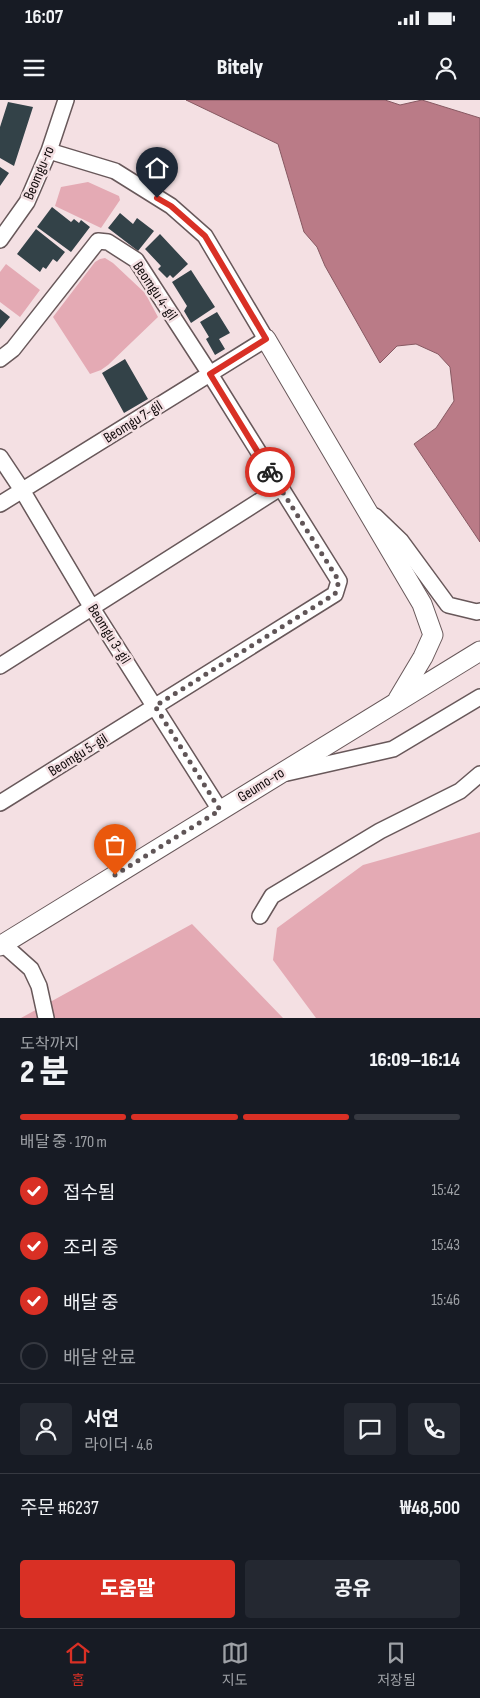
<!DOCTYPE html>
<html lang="ko">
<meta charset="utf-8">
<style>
:root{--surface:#171b24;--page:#242831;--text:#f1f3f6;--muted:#9ea1a6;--line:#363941;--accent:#d93025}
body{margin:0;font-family:"Sofia Sans Condensed","Noto Sans KR",sans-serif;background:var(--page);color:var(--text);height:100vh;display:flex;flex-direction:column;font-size:19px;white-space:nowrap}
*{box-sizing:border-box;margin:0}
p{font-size:16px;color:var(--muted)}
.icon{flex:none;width:28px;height:28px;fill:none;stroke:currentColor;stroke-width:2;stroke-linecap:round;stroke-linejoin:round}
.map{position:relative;height:918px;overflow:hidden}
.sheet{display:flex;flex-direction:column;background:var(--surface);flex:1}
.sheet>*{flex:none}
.pin{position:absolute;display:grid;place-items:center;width:42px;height:42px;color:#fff;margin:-51px -21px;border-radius:50% 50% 50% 0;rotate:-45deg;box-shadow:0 0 5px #0007}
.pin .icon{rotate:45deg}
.courier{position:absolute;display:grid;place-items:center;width:50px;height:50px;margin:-25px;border:4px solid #d93025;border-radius:50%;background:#fff;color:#222;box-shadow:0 1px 6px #0007}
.head em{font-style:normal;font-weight:800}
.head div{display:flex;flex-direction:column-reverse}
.head{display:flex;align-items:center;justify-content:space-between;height:85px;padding:0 20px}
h1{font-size:32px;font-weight:800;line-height:38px}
.bar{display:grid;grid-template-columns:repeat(4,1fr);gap:8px 5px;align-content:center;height:60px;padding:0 20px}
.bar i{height:6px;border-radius:4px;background:var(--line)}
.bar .current{background:var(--accent)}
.bar p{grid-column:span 4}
.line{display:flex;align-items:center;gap:12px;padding:0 20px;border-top:1px solid var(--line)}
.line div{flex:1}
.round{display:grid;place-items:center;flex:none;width:52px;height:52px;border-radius:5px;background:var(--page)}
ol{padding:0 20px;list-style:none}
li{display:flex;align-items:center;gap:15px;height:55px}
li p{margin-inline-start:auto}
li .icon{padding:5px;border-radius:50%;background:var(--accent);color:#fff;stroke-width:4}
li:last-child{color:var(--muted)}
li i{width:28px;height:28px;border:2px solid var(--line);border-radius:50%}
.primary-button{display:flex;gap:10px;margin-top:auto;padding:10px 20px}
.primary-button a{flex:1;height:58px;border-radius:5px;background:var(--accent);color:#fff;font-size:20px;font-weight:800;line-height:58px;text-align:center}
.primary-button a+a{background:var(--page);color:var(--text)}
.status{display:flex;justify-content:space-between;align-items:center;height:35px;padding:0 25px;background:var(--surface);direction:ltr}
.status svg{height:14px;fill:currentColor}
header{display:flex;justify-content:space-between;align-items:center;height:65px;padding:0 20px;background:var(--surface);font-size:22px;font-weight:800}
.tab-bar{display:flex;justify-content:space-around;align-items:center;height:70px;border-top:1px solid var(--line);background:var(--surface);font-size:14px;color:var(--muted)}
.tab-bar a{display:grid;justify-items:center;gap:2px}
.tab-bar .current{color:var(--accent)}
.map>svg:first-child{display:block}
.green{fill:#e4aab4}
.water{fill:#ba7b87;stroke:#875962}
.building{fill:#334248}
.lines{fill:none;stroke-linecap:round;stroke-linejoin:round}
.minor-casing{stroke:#68585a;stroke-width:18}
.major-casing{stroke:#68585a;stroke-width:21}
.minor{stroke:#fff;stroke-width:15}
.major{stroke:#fff;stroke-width:19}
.done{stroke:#605557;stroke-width:5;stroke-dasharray:0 9}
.route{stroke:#d93025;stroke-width:6}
.labels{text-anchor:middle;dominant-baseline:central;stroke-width:5;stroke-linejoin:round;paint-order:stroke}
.street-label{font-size:15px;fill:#100a0b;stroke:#f4e0e3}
</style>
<div class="status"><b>16:07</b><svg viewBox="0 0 49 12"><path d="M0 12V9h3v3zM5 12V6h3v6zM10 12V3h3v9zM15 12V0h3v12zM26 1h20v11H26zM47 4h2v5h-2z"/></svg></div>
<header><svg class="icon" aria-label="menu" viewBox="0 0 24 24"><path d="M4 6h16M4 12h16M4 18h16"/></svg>Bitely<svg class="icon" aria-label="person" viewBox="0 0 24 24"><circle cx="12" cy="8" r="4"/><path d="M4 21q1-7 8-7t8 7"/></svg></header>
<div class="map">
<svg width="480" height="918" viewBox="0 0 480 918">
<rect width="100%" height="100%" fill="#f4e0e3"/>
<path class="green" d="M 88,82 L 119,96 L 120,100 L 101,128 L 55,106 L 61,87 Z
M 105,158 L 113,163 L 145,193 L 158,217 L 108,265 L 101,270 L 90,274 L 53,217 L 95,162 L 100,159 Z
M 6,164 L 40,190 L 20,217 L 0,202 L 0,172 Z
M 480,732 L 480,918 L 316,918 L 273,860 L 277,828 L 363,765 Z
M 192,824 L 283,918 L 21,918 Z"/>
<path class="water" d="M 186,0 L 385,0 L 400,5 L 422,0 L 480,18 L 480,442 L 414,344 L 436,328 L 454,301 L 450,267 L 438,254 L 416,244 L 397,246 L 380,263 L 325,166 L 317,147 L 304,132 L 278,44 Z"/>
<path class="building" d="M 8,2 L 33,7 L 14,66 L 0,58 L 0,27 Z
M 0,67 L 9,73 L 0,86 Z
M 52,107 L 71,122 L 74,119 L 79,123 L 81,120 L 90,127 L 71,152 L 37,127 Z
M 120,113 L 133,124 L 137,118 L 154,131 L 138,151 L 108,128 Z
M 36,129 L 65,152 L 57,162 L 53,159 L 46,169 L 43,167 L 40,172 L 17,154 Z
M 160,134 L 188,164 L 173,178 L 170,175 L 167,178 L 158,169 L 161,166 L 145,149 Z
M 191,170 L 215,207 L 191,223 L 184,211 L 187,206 L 172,182 Z
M 0,209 L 10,217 L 0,229 Z
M 217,212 L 230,233 L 219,239 L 225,249 L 215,255 L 206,239 L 209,237 L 200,222 Z
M 125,259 L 148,299 L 124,313 L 102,273 Z"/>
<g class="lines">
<defs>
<path id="minor" d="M 0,140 L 27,102 L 49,51 L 66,0
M 0,259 L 13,249 L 98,141 L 108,142 L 136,160 L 210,274 L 339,481 L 335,494 L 0,703
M 0,357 L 22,390 L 92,508 L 220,710
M 0,404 L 266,239 L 205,136 L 171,106 L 115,71 L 49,51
M 375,416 L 401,441 L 448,505 L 477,512 L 480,511
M 0,566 L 280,388
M 287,673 L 393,649 L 480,597
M 260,816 L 272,796 L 380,731 L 460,691 L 480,674
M 3,844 L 31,869 L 39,886 L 46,918"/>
<path id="major" d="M 266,239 L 422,504 L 433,535 L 423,557 L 398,599
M 0,846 L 480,551"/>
</defs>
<use href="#minor" class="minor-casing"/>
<use href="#major" class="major-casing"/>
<use href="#minor" class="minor"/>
<use href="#major" class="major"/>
</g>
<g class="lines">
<path class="done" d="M 115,775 L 220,710 L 155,606 L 335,494 L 339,481 L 270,372"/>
<path class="route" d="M 157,98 L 171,106 L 205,136 L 266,239 L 210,274 L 270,372"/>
</g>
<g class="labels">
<g class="street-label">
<text transform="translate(39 73) rotate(-67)">Beomgu-ro</text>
<text transform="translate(155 191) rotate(56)">Beomgu 4-gil</text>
<text transform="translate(133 322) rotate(-32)">Beomgu 7-gil</text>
<text transform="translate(109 534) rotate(58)">Beomgu 3-gil</text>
<text transform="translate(78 655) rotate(-32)">Beomgu 5-gil</text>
<text transform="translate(261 685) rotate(-32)">Geumo-ro</text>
</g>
</g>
</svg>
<div class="pin" style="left:115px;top:775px;background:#ea580c"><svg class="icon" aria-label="bag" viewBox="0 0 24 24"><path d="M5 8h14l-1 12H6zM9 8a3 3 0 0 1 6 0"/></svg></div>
<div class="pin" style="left:157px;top:98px;background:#1f2937"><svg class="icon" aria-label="home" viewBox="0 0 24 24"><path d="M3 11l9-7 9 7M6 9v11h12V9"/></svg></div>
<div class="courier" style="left:270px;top:372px"><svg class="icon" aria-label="bike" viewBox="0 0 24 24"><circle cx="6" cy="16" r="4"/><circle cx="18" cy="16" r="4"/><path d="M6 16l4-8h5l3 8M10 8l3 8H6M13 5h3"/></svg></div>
</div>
<section class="sheet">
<div class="head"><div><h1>2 분</h1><p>도착까지</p></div><em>16:09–16:14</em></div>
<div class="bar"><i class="current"></i><i class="current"></i><i class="current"></i><i></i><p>배달 중 · 170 m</p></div>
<ol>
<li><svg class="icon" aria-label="check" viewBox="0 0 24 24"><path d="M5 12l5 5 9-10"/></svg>접수됨<p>15:42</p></li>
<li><svg class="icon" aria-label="check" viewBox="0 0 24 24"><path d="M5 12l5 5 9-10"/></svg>조리 중<p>15:43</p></li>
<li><svg class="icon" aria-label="check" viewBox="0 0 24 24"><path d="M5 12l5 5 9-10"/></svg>배달 중<p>15:46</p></li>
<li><i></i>배달 완료</li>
</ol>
<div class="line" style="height:90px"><a class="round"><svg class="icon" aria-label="person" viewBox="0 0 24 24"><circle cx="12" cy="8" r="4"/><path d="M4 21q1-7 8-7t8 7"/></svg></a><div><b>서연</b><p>라이더 · 4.6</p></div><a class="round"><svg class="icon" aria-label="chat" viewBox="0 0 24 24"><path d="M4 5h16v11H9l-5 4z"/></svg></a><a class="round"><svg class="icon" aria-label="phone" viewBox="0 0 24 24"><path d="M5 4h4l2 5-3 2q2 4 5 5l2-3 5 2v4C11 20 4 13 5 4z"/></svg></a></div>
<div class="line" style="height:65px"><div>주문 #6237</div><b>₩48,500</b></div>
<div class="primary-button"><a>도움말</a><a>공유</a></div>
</section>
<nav class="tab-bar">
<a class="current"><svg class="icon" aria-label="home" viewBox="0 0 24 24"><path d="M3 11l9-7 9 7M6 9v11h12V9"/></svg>홈</a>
<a><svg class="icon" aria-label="map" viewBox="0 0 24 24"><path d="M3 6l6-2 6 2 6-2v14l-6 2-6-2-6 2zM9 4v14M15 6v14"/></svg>지도</a>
<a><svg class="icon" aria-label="saved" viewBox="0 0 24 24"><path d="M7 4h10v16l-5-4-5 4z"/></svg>저장됨</a>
</nav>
